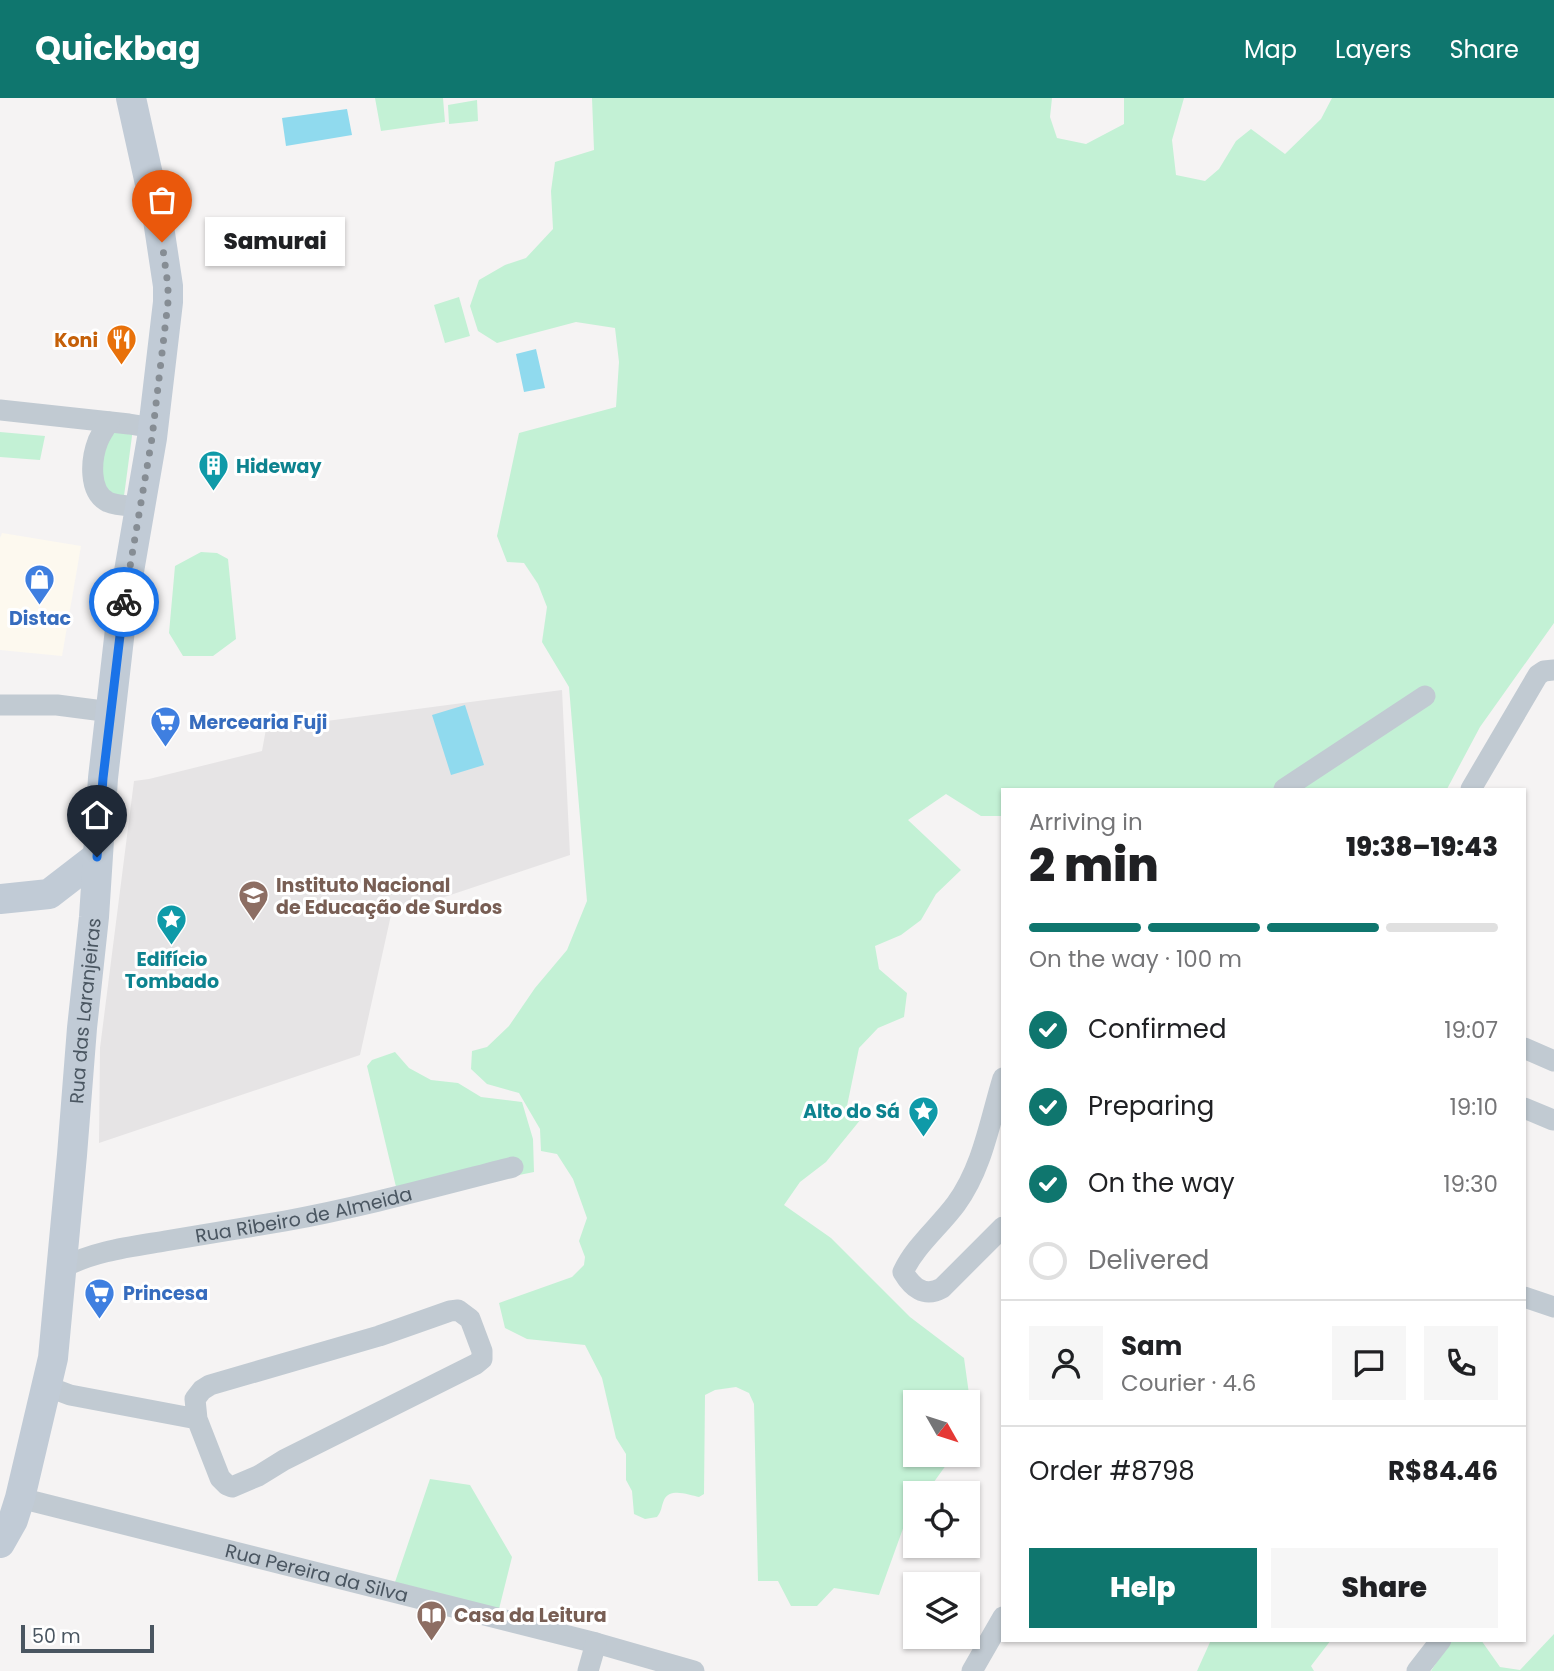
<!DOCTYPE html>
<meta charset="utf-8">
<style>
:root{--surface:#fff;--page:#f6f6f6;--text:#202124;--muted:#757577;--line:#e0e0e0;--accent:#0f766e}
body{margin:0;font-family:Poppins,sans-serif;background:var(--page);color:var(--text);height:100vh;display:flex;flex-direction:column;font-size:26px;white-space:nowrap}
*{box-sizing:border-box;margin:0}
p{font-size:23px;color:var(--muted)}
.icon{flex:none;width:38px;height:38px;fill:none;stroke:currentColor;stroke-width:2;stroke-linecap:round;stroke-linejoin:round}
.map{position:relative;flex:1;overflow:hidden}
.side{position:absolute;left:1001px;top:690px;width:525px;height:854px;display:flex;flex-direction:column;background:var(--surface);border-radius:0px;box-shadow:0 2px 5px #0004}
.side>*{flex:none}
.needle{width:46px;rotate:129deg}
.tools{position:absolute;left:903px;top:1292px;display:grid;gap:14px}
.tools a{display:grid;place-items:center;width:77px;height:77px;border-radius:0px;background:var(--surface);box-shadow:0 2px 5px #0004;font-size:35px}
.scale{position:absolute;left:21px;bottom:18px;width:133px;box-sizing:border-box;padding-left:7px;border:4px solid #4a5661;border-top:0;font-size:19px;line-height:24px;white-space:nowrap;color:#4a5661;-webkit-text-stroke:5px #fff;paint-order:stroke}
.pin{position:absolute;display:grid;place-items:center;width:60px;height:60px;color:#fff;margin:-72px -30px;border-radius:50% 50% 50% 0;rotate:-45deg;box-shadow:0 0 7px #0007}
.pin .icon{rotate:45deg}
.courier{position:absolute;display:grid;place-items:center;width:70px;height:70px;margin:-35px;border:5px solid #1a73e8;border-radius:50%;background:#fff;color:#222;box-shadow:0 2px 9px #0007}
.bubble{position:absolute;height:49px;border-radius:0px;background:var(--surface);box-shadow:0 2px 5px #0004;font-size:23px;font-weight:800;line-height:49px;text-align:center}
.head em{font-style:normal;font-weight:800}
.head div{display:flex;flex-direction:column-reverse}
.head{display:flex;align-items:center;justify-content:space-between;height:119px;padding:0 28px}
h1{font-size:46px;font-weight:800;line-height:52px}
.bar{display:grid;grid-template-columns:repeat(4,1fr);gap:10px 7px;align-content:center;height:84px;padding:0 28px}
.bar i{height:9px;border-radius:5px;background:var(--line)}
.bar .selected{background:var(--accent)}
.bar p{grid-column:span 4}
.line{display:flex;align-items:center;gap:18px;padding:0 28px;border-top:2px solid var(--line)}
.line div{flex:1}
.round{display:grid;place-items:center;flex:none;width:74px;height:74px;border-radius:0px;background:var(--page)}
ol{padding:0 28px;list-style:none}
li{display:flex;align-items:center;gap:21px;height:77px}
li p{margin-inline-start:auto}
li .icon{padding:7px;border-radius:50%;background:var(--accent);color:#fff;stroke-width:4}
li:last-child{color:var(--muted)}
li i{width:38px;height:38px;border:4px solid var(--line);border-radius:50%}
.action{display:flex;gap:14px;margin-top:auto;padding:14px 28px}
.action a{flex:1;height:80px;border-radius:0px;background:var(--accent);color:#fff;font-size:28px;font-weight:800;line-height:80px;text-align:center}
.action a+a{background:var(--page);color:var(--text)}
header{display:flex;align-items:center;gap:42px;box-sizing:border-box;height:98px;padding:0 35px;background:var(--accent);color:#fff}
header strong{font-size:33px}
nav{display:flex;gap:38px;margin-inline-start:auto;font-size:24px}
.map>svg:first-child{display:block}
.commercial{fill:#fdf9ef}
.education{fill:#e6e4e5}
.green{fill:#c3f1d5}
.water{fill:#90daee}
.lines{fill:none;stroke-linecap:round;stroke-linejoin:round}
.street{stroke:#c1cad2;stroke-width:21}
.secondary{stroke:#c1cbd6;stroke-width:30}
.done{stroke:#868d94;stroke-width:7;stroke-dasharray:0 12.6}
.route{stroke:#1a73e8;stroke-width:9}
.labels{text-anchor:middle;dominant-baseline:central;stroke-width:6;stroke-linejoin:round;paint-order:stroke}
.food-label{font-size:19px;font-weight:bold;fill:#c56008;stroke:#fff;text-anchor:end}
.culture-label{font-size:19px;font-weight:bold;fill:#0d838f;stroke:#fff;text-anchor:start}
.shop-label{font-size:19px;font-weight:bold;fill:#366cbe;stroke:#fff;text-anchor:start}
.education-label{font-size:19px;font-weight:bold;fill:#785e54;stroke:#fff;text-anchor:start}
.street-label{font-size:19px;fill:#4a5661;stroke:#fff}
</style>
<header>
<strong>Quickbag</strong>
<nav><a>Map</a><a>Layers</a><a>Share</a></nav>
</header>
<div class="map">
<svg width="1554" height="1573" viewBox="0 0 1554 1573">
<rect width="100%" height="100%" fill="#f5f3f3"/>
<path class="commercial" d="M 2,435 L 81,448 L 62,558 L 0,552 L 0,440 Z"/>
<path class="education" d="M 562,592 L 570,757 L 391,817 L 360,957 L 99,1045 L 100,950 L 134,683 L 149,681 L 262,653 L 266,631 Z"/>
<path class="green" d="M 375,0 L 443,0 L 445,24 L 381,33 Z
M 592,0 L 1052,0 L 1050,19 L 1057,40 L 1086,46 L 1124,26 L 1124,0 L 1184,0 L 1172,42 L 1176,77 L 1205,83 L 1219,71 L 1236,43 L 1251,31 L 1285,56 L 1321,21 L 1332,0 L 1554,0 L 1554,525 L 1480,629 L 1447,691 L 1003,691 L 1003,718 L 981,718 L 946,696 L 908,722 L 961,772 L 936,796 L 921,822 L 901,837 L 875,848 L 879,871 L 907,895 L 904,919 L 878,930 L 859,950 L 847,1008 L 861,1021 L 826,1064 L 800,1084 L 784,1107 L 831,1140 L 910,1219 L 964,1260 L 969,1296 L 967,1304 L 915,1304 L 915,1356 L 954,1356 L 926,1395 L 915,1395 L 915,1411 L 905,1425 L 879,1497 L 834,1490 L 817,1508 L 791,1508 L 778,1483 L 758,1483 L 754,1306 L 749,1295 L 736,1289 L 715,1292 L 705,1297 L 704,1396 L 699,1399 C 689,1397 670,1389 664,1402 C 661,1409 662,1413 657,1419 L 645,1421 L 634,1416 L 632,1393 L 626,1382 L 626,1356 L 616,1340 L 602,1280 L 585,1247 L 527,1241 L 505,1230 L 499,1205 L 572,1179 L 584,1167 L 585,1159 L 579,1143 L 587,1120 L 573,1081 L 557,1056 L 541,1053 L 540,1031 L 519,995 L 487,986 L 471,971 L 472,953 L 487,949 L 509,928 L 535,890 L 567,852 L 587,803 L 569,589 L 542,544 L 547,509 L 538,486 L 524,465 L 507,464 L 497,438 L 519,335 L 616,309 L 619,264 L 615,230 L 576,224 L 497,245 L 478,233 L 470,208 L 479,182 L 505,167 L 526,160 L 553,131 L 551,93 L 555,64 L 594,52 Z
M 477,2 L 478,23 L 449,26 L 448,7 Z
M 459,199 L 470,238 L 445,245 L 434,207 Z
M 114,331 L 132,331 L 132,338 L 124,398 L 116,402 L 101,390 L 103,342 Z
M 0,334 L 45,338 L 40,362 L 0,359 Z
M 201,454 L 217,455 L 228,461 L 236,541 L 213,558 L 183,558 L 169,535 L 175,468 Z
M 395,954 L 409,970 L 431,982 L 458,985 L 481,999 L 522,1004 L 533,1041 L 534,1074 L 519,1077 L 515,1066 L 397,1093 L 367,968 L 372,962 Z
M 430,1381 L 470,1387 L 512,1459 L 498,1515 L 393,1490 Z
M 1554,1536 L 1554,1573 L 1431,1573 L 1451,1542 L 1481,1542 L 1500,1569 L 1520,1572 Z
M 1211,1542 L 1331,1542 L 1311,1568 L 1314,1573 L 1197,1573 Z"/>
<path class="water" d="M 347,11 L 352,37 L 286,48 L 282,20 Z
M 536,251 L 545,290 L 524,294 L 516,256 Z
M 465,607 L 484,667 L 451,677 L 432,617 Z"/>
<g class="lines">
<g class="street">
<path d="M 0,312 L 129,326 L 154,330"/>
<path d="M 109,324 C 105,330 101,336 98,343 C 91,361 88,394 108,404 C 117,408 132,408 141,409"/>
<path d="M 0,607 L 57,607 L 111,614"/>
<path d="M 1284,691 L 1425,598"/>
<path d="M 1471,691 L 1538,577 L 1544,573 L 1554,572"/>
<path d="M 1524,950 L 1554,963"/>
<path d="M 1003,980 C 990,1022 983,1069 956,1106 C 939,1129 915,1148 903,1174 C 912,1189 924,1200 942,1190 L 1003,1129"/>
<path d="M 1524,1010 L 1553,1022"/>
<path id="s1" d="M 62,1170 C 94,1153 129,1149 165,1143 C 205,1136 245,1130 285,1123 C 362,1109 438,1088 513,1069"/>
<path d="M 1524,1199 L 1554,1209"/>
<path d="M 46,1288 L 70,1297 L 197,1321 L 195,1301 L 202,1292 L 210,1287 L 379,1238 L 450,1213 L 458,1212 L 470,1221 L 482,1253 L 482,1261 L 476,1266 L 284,1362 L 258,1378 L 232,1389 L 227,1387 L 220,1380 L 197,1321"/>
<path id="s2" d="M 20,1400 L 596,1545 L 694,1573"/>
<path d="M 588,1573 L 596,1545"/>
<path d="M 972,1573 L 1003,1519"/>
<path d="M 1417,1573 L 1441,1542"/>
</g>
<g class="secondary">
<path d="M 0,801 L 49,796 L 97,759"/>
<path id="s3" d="M 0,1445 L 13,1422 L 20,1400 L 53,1260 L 72,1057 L 82,930 L 94,819 L 103,680 L 122,514 L 152,340 L 168,204 L 168,188 L 158,122 L 131,0"/>
</g>
</g>
<g class="lines">
<path class="done" d="M 124,504 L 152,340 L 168,204 L 168,188 L 162,144"/>
<path class="route" d="M 97,759 L 103,680 L 124,504"/>
</g>
<defs>
<symbol id="restaurant-pin" viewBox="-11 -11 22 30"><path d="M0 17L-7.5 6A9.5 9.5 0 1 1 7.5 6Z" fill="#e8710a" stroke="#fff"/><path d="M-5-6h1v4h1v-4h1v4h1v-4h1v5L-1.5 .5V6h-2V.5L-5-1ZM5-6V6H3V1.5H1.5Q1.5-4 5-6Z" fill="#fff"/></symbol>
<symbol id="building-pin" viewBox="-11 -11 22 30"><path d="M0 17L-7.5 6A9.5 9.5 0 1 1 7.5 6Z" fill="#0f9aa8" stroke="#fff"/><path d="M-4-6H4V6H1V3H-1V6H-4ZM-2.5-4.3h1.7v1.8h-1.7ZM.8-4.3h1.7v1.8H.8ZM-2.5-1h1.7V.8h-1.7ZM.8-1h1.7V.8H.8Z" fill="#fff"/></symbol>
<symbol id="shop-pin" viewBox="-11 -11 22 30"><path d="M0 17L-7.5 6A9.5 9.5 0 1 1 7.5 6Z" fill="#3f7fe0" stroke="#fff"/><path d="M-5-2.5h2.3a2.7 3.5 0 0 1 5.4 0H5L5.5 6h-11ZM-1.5-2.5h3a1.5 2.3 0 0 0-3 0Z" fill="#fff"/></symbol>
<symbol id="supermarket-pin" viewBox="-11 -11 22 30"><path d="M0 17L-7.5 6A9.5 9.5 0 1 1 7.5 6Z" fill="#3f7fe0" stroke="#fff"/><path d="M-6-5.5h2.5l.6 2H6L4.5 2H-2.5L-4.4-4H-6ZM-1.5 3.2a1.3 1.3 0 1 0 .1 0ZM3 3.2a1.3 1.3 0 1 0 .1 0Z" fill="#fff"/></symbol>
<symbol id="school-pin" viewBox="-11 -11 22 30"><path d="M0 17L-7.5 6A9.5 9.5 0 1 1 7.5 6Z" fill="#8d6e63" stroke="#fff"/><path d="M0-5L7-2L0 1L-7-2ZM-4 1L0 2.5L4 1V4Q0 6-4 4Z" fill="#fff"/></symbol>
<symbol id="sight-pin" viewBox="-11 -11 22 30"><path d="M0 17L-7.5 6A9.5 9.5 0 1 1 7.5 6Z" fill="#0f9aa8" stroke="#fff"/><path d="M0-6L1.8-2.2L6-1.7L2.9 1.2L3.7 5.4L0 3.3L-3.7 5.4L-2.9 1.2L-6-1.7L-1.8-2.2Z" fill="#fff"/></symbol>
<symbol id="library-pin" viewBox="-11 -11 22 30"><path d="M0 17L-7.5 6A9.5 9.5 0 1 1 7.5 6Z" fill="#8d6e63" stroke="#fff"/><path d="M-6-4Q-3-5.5-.7-3.5V5Q-3 3-6 4ZM6-4Q3-5.5 .7-3.5V5Q3 3 6 4Z" fill="#fff"/></symbol>
</defs>
<g fill-rule="evenodd">
<use href="#restaurant-pin" x="104" y="224" width="35" height="47"/>
<use href="#building-pin" x="196" y="350" width="35" height="47"/>
<use href="#shop-pin" x="22" y="464" width="35" height="47"/>
<use href="#supermarket-pin" x="148" y="606" width="35" height="47"/>
<use href="#school-pin" x="236" y="780" width="35" height="47"/>
<use href="#sight-pin" x="154" y="804" width="35" height="47"/>
<use href="#sight-pin" x="906" y="996" width="35" height="47"/>
<use href="#supermarket-pin" x="82" y="1178" width="35" height="47"/>
<use href="#library-pin" x="414" y="1500" width="35" height="47"/>
</g>
<g class="labels">
<g class="food-label">
<text x="98" y="242">Koni</text>
</g>
<g class="culture-label">
<text x="236" y="368">Hideway</text>
<text x="172" y="861" text-anchor="middle">Edifício<tspan x="172" dy="22">Tombado</tspan></text>
<text x="900" y="1013" text-anchor="end">Alto do Sá</text>
</g>
<g class="shop-label">
<text x="40" y="520" text-anchor="middle">Distac</text>
<text x="189" y="624">Mercearia Fuji</text>
<text x="123" y="1195">Princesa</text>
</g>
<g class="education-label">
<text x="276" y="787">Instituto Nacional<tspan x="276" dy="22">de Educação de Surdos</tspan></text>
<text x="454" y="1517">Casa da Leitura</text>
</g>
<g class="street-label">
<text stroke="none"><textPath href="#s3" startOffset="542">Rua das Laranjeiras</textPath></text>
<text stroke="none"><textPath href="#s1" startOffset="248">Rua Ribeiro de Almeida</textPath></text>
<text stroke="none"><textPath href="#s2" startOffset="306">Rua Pereira da Silva</textPath></text>
</g>
</g>
</svg>
<div class="tools">
<a><svg class="needle" viewBox="-14 -14 28 28"><path d="M0-13l5 13h-10z" fill="#e53935"/><path d="M0 13l5-13h-10z" fill="#757577"/></svg></a>
<a><svg class="icon" aria-label="locate" viewBox="0 0 24 24"><circle cx="12" cy="12" r="6"/><path d="M12 2v4M12 18v4M2 12h4M18 12h4"/></svg></a>
<a><svg class="icon" aria-label="layers" viewBox="0 0 24 24"><path d="M12 4l9 5-9 5-9-5zM3 14l9 5 9-5"/></svg></a>
</div>
<div class="scale">50 m</div>
<div class="pin" style="left:162px;top:144px;background:#ea580c"><svg class="icon" aria-label="bag" viewBox="0 0 24 24"><path d="M5 8h14l-1 12H6zM9 8a3 3 0 0 1 6 0"/></svg></div>
<div class="pin" style="left:97px;top:759px;background:#1f2937"><svg class="icon" aria-label="home" viewBox="0 0 24 24"><path d="M3 11l9-7 9 7M6 9v11h12V9"/></svg></div>
<div class="courier" style="left:124px;top:504px"><svg class="icon" aria-label="bike" viewBox="0 0 24 24"><circle cx="6" cy="16" r="4"/><circle cx="18" cy="16" r="4"/><path d="M6 16l4-8h5l3 8M10 8l3 8H6M13 5h3"/></svg></div>
<div class="bubble" style="left:205px;top:119px;width:140px">Samurai</div>
<section class="side">
<div class="head"><div><h1>2 min</h1><p>Arriving in</p></div><em>19:38–19:43</em></div>
<div class="bar"><i class="selected"></i><i class="selected"></i><i class="selected"></i><i></i><p>On the way · 100 m</p></div>
<ol>
<li><svg class="icon" aria-label="check" viewBox="0 0 24 24"><path d="M5 12l5 5 9-10"/></svg>Confirmed<p>19:07</p></li>
<li><svg class="icon" aria-label="check" viewBox="0 0 24 24"><path d="M5 12l5 5 9-10"/></svg>Preparing<p>19:10</p></li>
<li><svg class="icon" aria-label="check" viewBox="0 0 24 24"><path d="M5 12l5 5 9-10"/></svg>On the way<p>19:30</p></li>
<li><i></i>Delivered</li>
</ol>
<div class="line" style="height:126px"><a class="round"><svg class="icon" aria-label="person" viewBox="0 0 24 24"><circle cx="12" cy="8" r="4"/><path d="M4 21q1-7 8-7t8 7"/></svg></a><div><b>Sam</b><p>Courier · 4.6</p></div><a class="round"><svg class="icon" aria-label="chat" viewBox="0 0 24 24"><path d="M4 5h16v11H9l-5 4z"/></svg></a><a class="round"><svg class="icon" aria-label="phone" viewBox="0 0 24 24"><path d="M5 4h4l2 5-3 2q2 4 5 5l2-3 5 2v4C11 20 4 13 5 4z"/></svg></a></div>
<div class="line" style="height:91px"><div>Order #8798</div><b>R$84.46</b></div>
<div class="action"><a>Help</a><a>Share</a></div>
</section>
</div>
